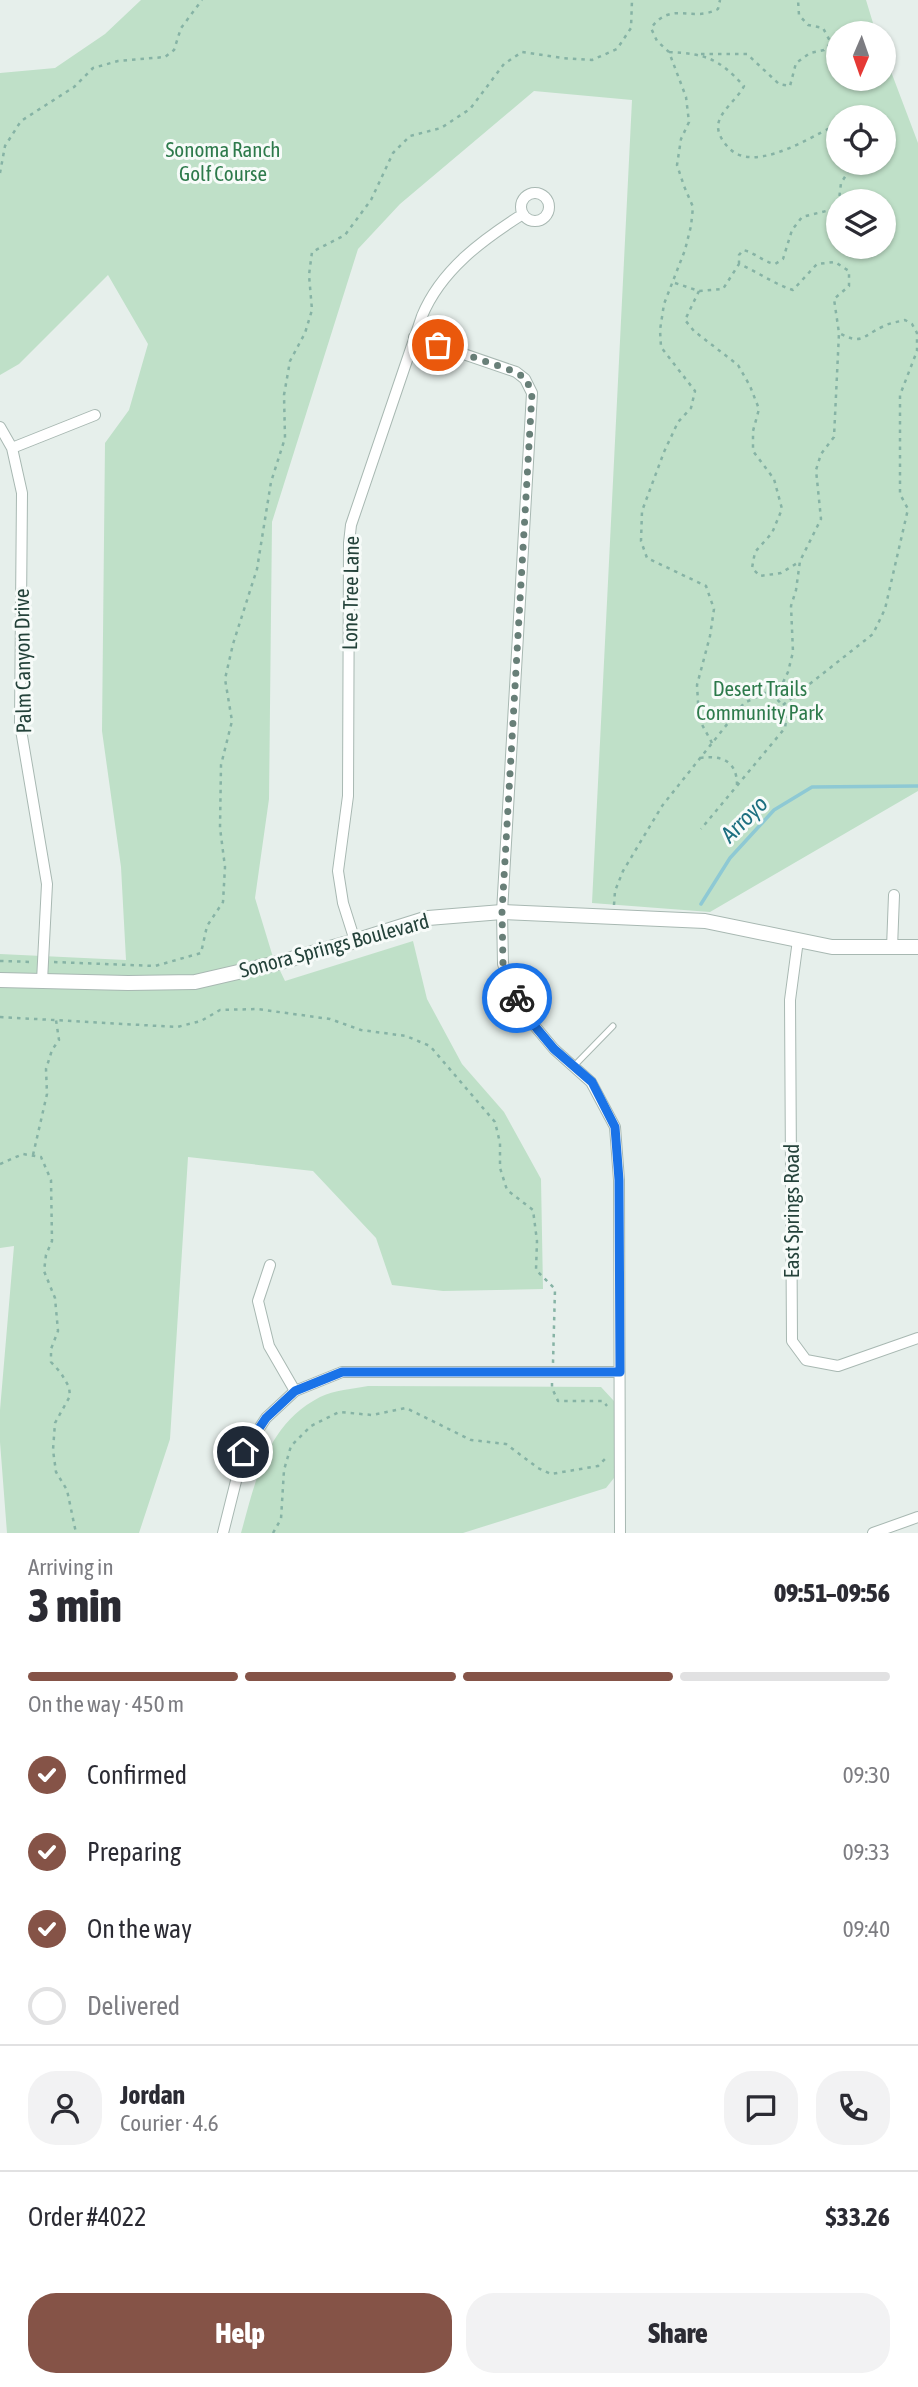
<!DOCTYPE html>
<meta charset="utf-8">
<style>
:root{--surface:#fff;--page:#f2f2f3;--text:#2b2b33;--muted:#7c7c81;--line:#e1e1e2;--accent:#855347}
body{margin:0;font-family:"Asap Condensed",sans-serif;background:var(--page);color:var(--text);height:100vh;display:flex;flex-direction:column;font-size:26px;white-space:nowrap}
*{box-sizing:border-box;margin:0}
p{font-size:23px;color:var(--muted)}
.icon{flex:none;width:38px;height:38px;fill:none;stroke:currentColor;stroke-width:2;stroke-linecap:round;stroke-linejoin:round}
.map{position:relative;height:1533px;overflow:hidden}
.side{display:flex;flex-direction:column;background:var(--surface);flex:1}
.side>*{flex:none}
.needle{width:46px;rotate:182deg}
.buttons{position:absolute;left:826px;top:21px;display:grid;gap:14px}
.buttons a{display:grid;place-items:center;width:70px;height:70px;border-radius:50%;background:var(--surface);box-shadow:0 2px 5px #0004;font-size:35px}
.pin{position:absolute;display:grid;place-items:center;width:60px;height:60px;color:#fff;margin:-30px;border:4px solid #fff;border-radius:50%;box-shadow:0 2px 7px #0007}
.courier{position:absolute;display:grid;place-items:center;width:70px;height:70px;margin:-35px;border:5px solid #1a73e8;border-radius:50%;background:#fff;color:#222;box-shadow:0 2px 9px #0007}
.overview em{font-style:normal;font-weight:800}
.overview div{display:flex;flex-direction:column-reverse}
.overview{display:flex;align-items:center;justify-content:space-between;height:119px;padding:0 28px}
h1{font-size:46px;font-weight:800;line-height:52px}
.bar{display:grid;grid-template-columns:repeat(4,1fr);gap:10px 7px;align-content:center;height:84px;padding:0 28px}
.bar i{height:9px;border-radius:5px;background:var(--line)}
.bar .active{background:var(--accent)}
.bar p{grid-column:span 4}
.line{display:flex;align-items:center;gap:18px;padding:0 28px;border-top:2px solid var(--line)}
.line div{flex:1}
.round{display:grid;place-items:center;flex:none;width:74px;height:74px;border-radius:28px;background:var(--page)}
ol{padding:0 28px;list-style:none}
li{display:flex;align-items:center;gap:21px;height:77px}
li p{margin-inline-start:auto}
li .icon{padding:7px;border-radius:50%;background:var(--accent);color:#fff;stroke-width:4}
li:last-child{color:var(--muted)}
li i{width:38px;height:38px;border:4px solid var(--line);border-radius:50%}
.cta{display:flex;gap:14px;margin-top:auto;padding:14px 28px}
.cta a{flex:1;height:80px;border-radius:28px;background:var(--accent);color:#fff;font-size:28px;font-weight:800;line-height:80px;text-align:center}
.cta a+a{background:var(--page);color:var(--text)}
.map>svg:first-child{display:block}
.green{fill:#bfe0c8;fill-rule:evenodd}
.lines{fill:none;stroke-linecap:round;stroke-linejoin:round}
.stream{stroke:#8ec9d4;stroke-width:3.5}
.service-casing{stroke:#a8b8b2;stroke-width:7}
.minor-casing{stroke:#a8b8b2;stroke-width:12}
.tertiary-casing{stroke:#a8b8b2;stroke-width:16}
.path{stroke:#86b3a5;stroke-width:2.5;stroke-dasharray:3.5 5;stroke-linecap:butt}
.service{stroke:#fff;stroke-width:5}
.minor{stroke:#fff;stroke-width:10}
.tertiary{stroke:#fff;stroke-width:14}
.done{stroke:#687f78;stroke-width:7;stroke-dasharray:0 12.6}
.route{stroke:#1a73e8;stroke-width:9}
.labels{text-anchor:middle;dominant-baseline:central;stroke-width:6;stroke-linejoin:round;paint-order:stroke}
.park-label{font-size:21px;fill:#2d7a4b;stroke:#f7fbf9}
.street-label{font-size:21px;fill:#24423a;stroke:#f7fbf9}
.water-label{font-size:23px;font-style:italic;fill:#1c6f80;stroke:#f7fbf9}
</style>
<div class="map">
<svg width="918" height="1533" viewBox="0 0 918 1533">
<rect width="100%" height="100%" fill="#e6efeb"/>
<path class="green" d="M 141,0 L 866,0 L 876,33 L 838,33 L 838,79 L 884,79 L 884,53 L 918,143 L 918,791 L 710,912 L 592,903 L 632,100 L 534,91 L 400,204 L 358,249 L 272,522 L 269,799 L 255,898 L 272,954 L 285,981 L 413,941 L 427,999 L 462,1064 L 504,1112 L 541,1179 L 543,1289 L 443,1291 L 392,1285 L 376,1238 L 313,1171 L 188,1157 L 170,1439 L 139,1533 L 7,1533 L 0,1442 L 0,1410 L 14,1246 L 0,1248 L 0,954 L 126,960 L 121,867 L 102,731 L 105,443 L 129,410 L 148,344 L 108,275 L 19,364 L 0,375 L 0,73 L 55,68 L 105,34 ZM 838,117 L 884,117 L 884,163 L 838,163 ZM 838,201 L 884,201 L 884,247 L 838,247 Z
M 368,1386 L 601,1387 L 614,1401 L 614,1478 L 606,1488 L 463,1533 L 241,1533 C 256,1480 266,1425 320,1397 C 334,1390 353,1389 368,1386 Z"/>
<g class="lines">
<path class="stream" d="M 701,904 L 730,858 L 774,810 L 812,787 L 918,786"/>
<defs>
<path id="service" d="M 574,1066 L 613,1026"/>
<path id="minor" d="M521 207a14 14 0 1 1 28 0a14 14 0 1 1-28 0Z
M 414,337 L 516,372 L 525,379 L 532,393 L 502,912 L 503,964 L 523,1012 L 554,1049 L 591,1082 L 615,1127 L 619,1180 L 620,1533
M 0,427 L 12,448 L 22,493 L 20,724 L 47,884 L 42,981
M 12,448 L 95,415
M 798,940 L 790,1000 L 792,1341 L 806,1360 L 838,1366 L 918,1338
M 355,941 L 343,903 L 338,871 L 348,796 L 349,543 L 351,525 L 422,316 C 441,270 482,240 523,214
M 892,948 L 894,895
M 270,1265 L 258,1301 L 269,1346 L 295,1391
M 223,1533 L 243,1453 L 266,1418 L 295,1391 L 342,1372 L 619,1372
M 873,1533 L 918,1517"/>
<path id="tertiary" d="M 0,980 L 128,983 L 195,982 L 277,963 L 355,941 L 428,918 L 502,912 L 705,921 L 832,947 L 918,947"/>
</defs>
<use href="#service" class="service-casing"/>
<use href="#minor" class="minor-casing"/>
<use href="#tertiary" class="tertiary-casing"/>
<path class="path" d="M 669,52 C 706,54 718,58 744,86 C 738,99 719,111 718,126 C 718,134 722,140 727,146 C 751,175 805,140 832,127 L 838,127
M 701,54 L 747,54 L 779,84 L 790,86 L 796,63 L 810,53 L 824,50 L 831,43 L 823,28 L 808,25 L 799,15 L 798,0
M 0,173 L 5,146 L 21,121 L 74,87 L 93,68 L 118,61 L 165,57 L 174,50 L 181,28 L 202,0
M 739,264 L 739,255 L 743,250 C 756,253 763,262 775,264 L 783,259 L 792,230 L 802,217 L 830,210 L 839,200 L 841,183 L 854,163
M 675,283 L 699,291 L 723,289 L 739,264 C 758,272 774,284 793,290 L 817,264 L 835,262 L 849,271 L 849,286 L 834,299 L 839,333 L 834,437 L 821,454 L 816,470 L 821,519 L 800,561 L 796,590 L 791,606 L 793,652 L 788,672 L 776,697
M 699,291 L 685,320 L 694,331 L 738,365 L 750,386 L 759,409 L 753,431 L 753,451 L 774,479 L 782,509 L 772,533 L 755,552 L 752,568 L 760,576 L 781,573 L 799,562
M 783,705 L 873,634 L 885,609 L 908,509 L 900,494 L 900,395 L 917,351 L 917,333 L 912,324 L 905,320 C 897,322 889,323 882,327 C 861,337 862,345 839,333
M 712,743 L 699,719 L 697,685 L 710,636 L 714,609 L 706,586 L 647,558 L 641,541 L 642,511 L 664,452 L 678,422 L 691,408 L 695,391 L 661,347 L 660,330 L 664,304 L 685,250 L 691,226 L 693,207 L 684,186 L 677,165 L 681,139 L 689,122 L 686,97 L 669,52 L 657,41 L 651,28 C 672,0 691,23 718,9 L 720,0
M 700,758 C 722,755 737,761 737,785
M 614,905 L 615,891 L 623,871 L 662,806 L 744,703 L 765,693 C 782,699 788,710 785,728 L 701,829
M 0,961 L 33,962
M 54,962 L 155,966 L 201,953 L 207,926 L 223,902 L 225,867 L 220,828 L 221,765 L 232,721 L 225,679 L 233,644 L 257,569 L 271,482 L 285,438 L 284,395 L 290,361 L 305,333 L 312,310 L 309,275 L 312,252 L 345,235 L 371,200 L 393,153 L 410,136 L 441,128 L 470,109 L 504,64 L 522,52 L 562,58 L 592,60 L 617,49 L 631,28 L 632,0
M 0,1017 L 177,1027 L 201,1021 L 220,1010 L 257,1009 L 330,1019 L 361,1030 L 406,1036 L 430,1046 L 495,1122 L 500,1143 L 500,1168 L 507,1190 L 533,1210 L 537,1241 L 536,1270 L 555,1289 L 553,1363
M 33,1155 L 47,1094 L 46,1069 L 52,1050 L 59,1040 L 56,1020
M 0,1164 L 23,1154 L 41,1157 L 51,1180 L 52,1241 L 46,1255 L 44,1271 L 55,1298 L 58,1331 L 51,1349 L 51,1362 L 61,1373 L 69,1387 L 70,1396 L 55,1423 L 53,1450 L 56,1472 L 67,1490 L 76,1533
M 552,1383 L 552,1388 L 558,1401 L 603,1401 L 607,1406
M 273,1533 L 281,1519 L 284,1470 L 291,1446 L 311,1426 L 339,1412 L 372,1415 L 406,1408 L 471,1440 L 506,1444 L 538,1468 L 551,1474 L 598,1466 L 608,1456"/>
<use href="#service" class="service"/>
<use href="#minor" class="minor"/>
<use href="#tertiary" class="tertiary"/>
</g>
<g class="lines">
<path class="done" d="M 438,345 L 516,372 L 526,379 L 532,393 L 502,912 L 503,964 L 517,998"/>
<path class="route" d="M 243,1452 L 266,1418 L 295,1391 L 342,1372 L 620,1372 L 619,1180 L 615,1127 L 592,1082 L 554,1049 L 523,1012 L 517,998"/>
</g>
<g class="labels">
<g class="park-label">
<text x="223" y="149">Sonoma Ranch<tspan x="223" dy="24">Golf Course</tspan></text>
<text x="760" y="688">Desert Trails<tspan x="760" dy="24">Community Park</tspan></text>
</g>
<g class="street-label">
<text transform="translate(350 593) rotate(-89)">Lone Tree Lane</text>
<text transform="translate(22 661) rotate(-91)">Palm Canyon Drive</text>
<text transform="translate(334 945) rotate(-15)">Sonora Springs Boulevard</text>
<text transform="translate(791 1211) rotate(-90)">East Springs Road</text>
</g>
<g class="water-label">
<text transform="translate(744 819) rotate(-45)">Arroyo</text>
</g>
</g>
</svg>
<div class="buttons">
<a><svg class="needle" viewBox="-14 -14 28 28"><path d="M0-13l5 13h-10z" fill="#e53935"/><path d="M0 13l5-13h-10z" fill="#7c7c81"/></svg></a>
<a><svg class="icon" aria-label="locate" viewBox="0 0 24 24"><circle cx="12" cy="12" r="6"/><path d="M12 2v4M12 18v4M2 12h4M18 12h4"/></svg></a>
<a><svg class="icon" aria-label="layers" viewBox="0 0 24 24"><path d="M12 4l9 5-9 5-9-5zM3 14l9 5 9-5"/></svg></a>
</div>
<div class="pin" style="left:438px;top:345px;background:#ea580c"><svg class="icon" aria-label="bag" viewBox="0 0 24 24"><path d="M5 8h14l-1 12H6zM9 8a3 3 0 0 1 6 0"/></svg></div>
<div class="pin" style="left:243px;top:1452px;background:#1f2937"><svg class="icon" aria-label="home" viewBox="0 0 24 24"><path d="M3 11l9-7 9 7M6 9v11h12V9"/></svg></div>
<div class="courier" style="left:517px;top:998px"><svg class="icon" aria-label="bike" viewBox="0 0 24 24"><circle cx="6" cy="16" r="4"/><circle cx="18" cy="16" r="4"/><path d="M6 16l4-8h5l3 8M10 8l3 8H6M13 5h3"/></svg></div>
</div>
<section class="side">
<div class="overview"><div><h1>3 min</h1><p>Arriving in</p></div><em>09:51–09:56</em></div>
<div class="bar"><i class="active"></i><i class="active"></i><i class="active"></i><i></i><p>On the way · 450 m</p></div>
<ol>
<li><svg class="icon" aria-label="check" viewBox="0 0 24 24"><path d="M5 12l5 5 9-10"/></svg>Confirmed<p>09:30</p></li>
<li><svg class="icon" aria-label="check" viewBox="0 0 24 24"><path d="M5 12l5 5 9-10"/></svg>Preparing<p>09:33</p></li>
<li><svg class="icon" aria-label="check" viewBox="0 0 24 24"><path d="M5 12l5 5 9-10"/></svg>On the way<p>09:40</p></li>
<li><i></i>Delivered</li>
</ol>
<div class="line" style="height:126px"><a class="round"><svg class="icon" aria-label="person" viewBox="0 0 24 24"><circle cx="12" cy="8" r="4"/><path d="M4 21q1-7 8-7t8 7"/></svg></a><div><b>Jordan</b><p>Courier · 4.6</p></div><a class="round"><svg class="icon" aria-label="chat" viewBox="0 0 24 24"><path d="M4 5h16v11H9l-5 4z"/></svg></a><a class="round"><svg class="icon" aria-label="phone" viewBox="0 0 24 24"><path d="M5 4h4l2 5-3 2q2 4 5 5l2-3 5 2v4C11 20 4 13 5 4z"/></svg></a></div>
<div class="line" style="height:91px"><div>Order #4022</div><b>$33.26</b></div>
<div class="cta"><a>Help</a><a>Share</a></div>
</section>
